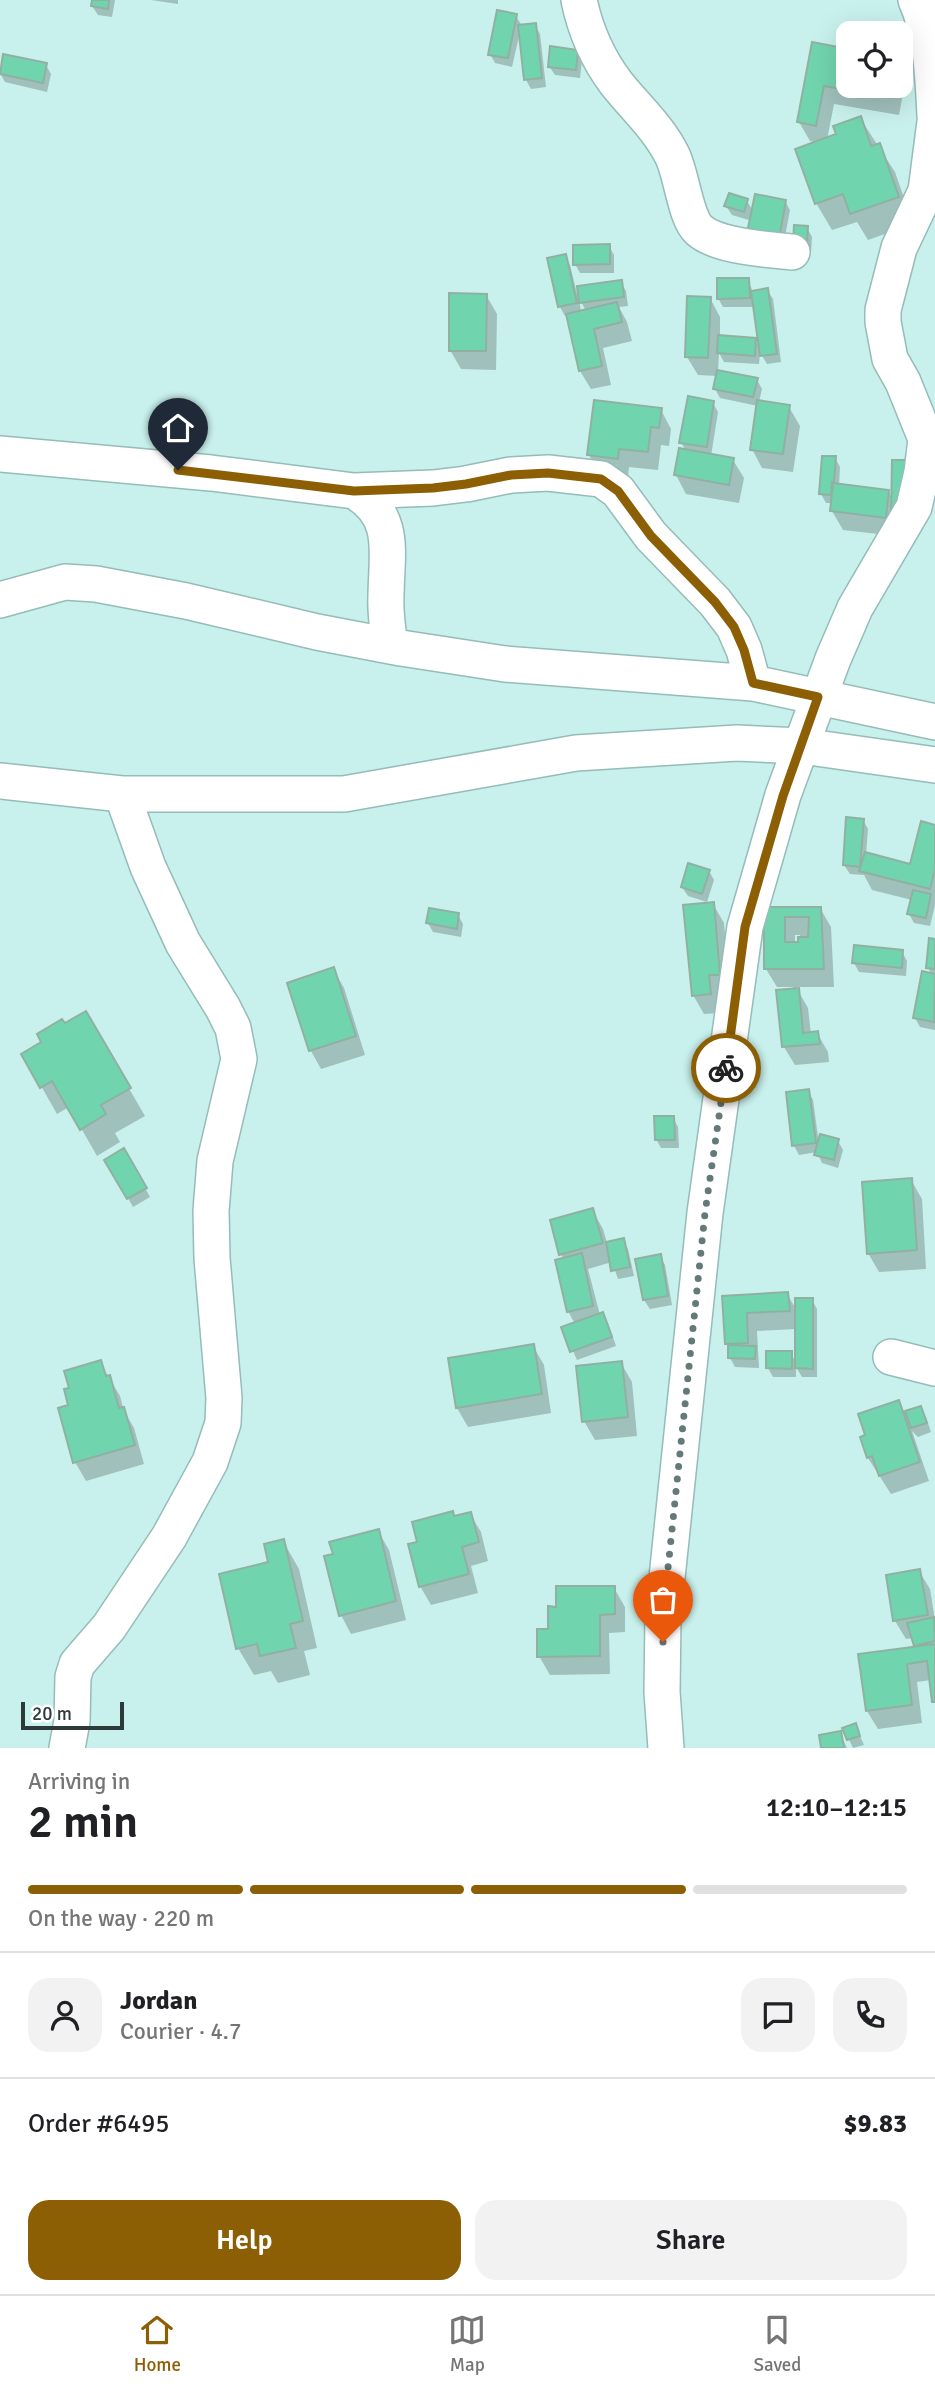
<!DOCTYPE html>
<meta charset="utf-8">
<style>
:root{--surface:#fff;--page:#f2f2f2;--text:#202124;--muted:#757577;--line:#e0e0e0;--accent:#8c5f04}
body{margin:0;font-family:Signika,sans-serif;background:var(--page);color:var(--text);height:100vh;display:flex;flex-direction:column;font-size:26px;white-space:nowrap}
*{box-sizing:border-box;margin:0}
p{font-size:23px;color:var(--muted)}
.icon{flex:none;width:38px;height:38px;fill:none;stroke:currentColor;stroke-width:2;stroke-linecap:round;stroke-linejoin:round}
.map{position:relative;height:1748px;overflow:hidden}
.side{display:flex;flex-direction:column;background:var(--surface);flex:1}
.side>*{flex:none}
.buttons{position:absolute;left:836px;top:21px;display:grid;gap:14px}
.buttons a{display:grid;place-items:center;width:77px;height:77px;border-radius:14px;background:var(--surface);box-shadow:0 7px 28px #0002;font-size:35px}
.scale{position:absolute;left:21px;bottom:18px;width:103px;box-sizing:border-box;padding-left:7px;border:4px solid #2c3b3a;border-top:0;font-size:19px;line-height:24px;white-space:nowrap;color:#2c3b3a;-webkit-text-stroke:5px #fff;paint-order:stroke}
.pin{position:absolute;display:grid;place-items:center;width:60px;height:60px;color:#fff;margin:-72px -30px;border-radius:50% 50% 50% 0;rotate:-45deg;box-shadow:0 0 7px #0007}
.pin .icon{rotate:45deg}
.courier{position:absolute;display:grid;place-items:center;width:70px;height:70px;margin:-35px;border:5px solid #8c5f04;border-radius:50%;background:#fff;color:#222;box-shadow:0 2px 9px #0007}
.headline em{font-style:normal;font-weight:600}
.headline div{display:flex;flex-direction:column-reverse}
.headline{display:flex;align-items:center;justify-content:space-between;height:119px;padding:0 28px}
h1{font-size:46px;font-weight:600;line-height:52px}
.bar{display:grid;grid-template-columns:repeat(4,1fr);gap:10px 7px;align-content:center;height:84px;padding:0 28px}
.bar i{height:9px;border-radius:5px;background:var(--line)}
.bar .active{background:var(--accent)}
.bar p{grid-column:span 4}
.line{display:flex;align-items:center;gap:18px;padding:0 28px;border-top:2px solid var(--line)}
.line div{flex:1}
.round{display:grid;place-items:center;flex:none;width:74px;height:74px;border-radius:21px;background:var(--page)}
.button{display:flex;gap:14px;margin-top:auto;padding:14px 28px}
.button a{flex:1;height:80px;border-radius:21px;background:var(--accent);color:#fff;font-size:28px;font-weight:600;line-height:80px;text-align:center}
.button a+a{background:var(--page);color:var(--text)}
.tabs{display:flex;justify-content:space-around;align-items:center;height:98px;border-top:2px solid var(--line);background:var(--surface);font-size:19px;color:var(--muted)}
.tabs a{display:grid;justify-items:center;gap:4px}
.tabs .active{color:var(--accent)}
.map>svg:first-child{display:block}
.shadow{fill:#0003;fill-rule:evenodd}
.building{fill:#70d5ae;stroke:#90b1a2;stroke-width:2;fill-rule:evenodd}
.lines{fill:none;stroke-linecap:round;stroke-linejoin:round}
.minor-casing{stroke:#95bcb8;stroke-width:38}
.minor{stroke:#fff;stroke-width:35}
.done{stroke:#637a78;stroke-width:7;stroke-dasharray:0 12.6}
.route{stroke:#8c5f04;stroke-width:9}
</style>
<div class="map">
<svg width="935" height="1748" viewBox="0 0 935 1748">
<rect width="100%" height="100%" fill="#c8f0ec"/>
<path class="shadow" d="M 93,0 L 115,0 L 112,17 L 98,15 L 92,6 Z
M 151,0 L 178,0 L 178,4 Z
M 516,16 L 522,26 L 535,25 L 540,34 L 546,87 L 531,89 L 526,80 L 520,32 L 512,67 L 495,63 L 490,54 Z
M 813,44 L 849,86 L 901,86 L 901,70 L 906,78 L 899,115 L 834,104 L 827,140 L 838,136 L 860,118 L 895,172 L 913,224 L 868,240 L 857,222 L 832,230 L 816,203 L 819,143 L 810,141 L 799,122 Z
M 577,51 L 582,60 L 580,78 L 555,75 L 549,66 Z
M 4,56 L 46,65 L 51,74 L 47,92 L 5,82 L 0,73 Z
M 747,201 L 753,211 L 785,201 L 790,210 L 783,247 L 752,221 L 732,215 L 726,206 Z
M 807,228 L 812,237 L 811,253 L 800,252 Z
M 609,246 L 614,255 L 614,273 L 580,273 L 575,264 Z
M 565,256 L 570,265 L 578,298 L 621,282 L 626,291 L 628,306 L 619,307 L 627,322 L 632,341 L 603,348 L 611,385 L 591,389 L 580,371 L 568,315 L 565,316 L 560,307 L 549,259 ZM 579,298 L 586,311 L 581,312 Z
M 748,280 L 753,292 L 767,290 L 773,299 L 781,362 L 767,364 L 760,352 L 759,364 L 724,362 L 719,353 L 718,372 L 757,380 L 762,389 L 759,402 L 789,407 L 800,426 L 793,472 L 762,468 L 752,449 L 758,406 L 720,398 L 715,389 L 718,376 L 698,375 L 687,357 L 710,298 L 720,317 L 720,337 L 755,340 L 761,349 L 755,307 L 723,307 L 718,298 Z
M 486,295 L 497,314 L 496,370 L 461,369 L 450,350 Z
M 713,403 L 718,412 L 711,456 L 733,460 L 744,478 L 739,503 L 686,494 L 676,475 L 686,451 L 681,442 Z
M 661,410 L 671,429 L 669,446 L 661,445 L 658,470 L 629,467 L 628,477 L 600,474 L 589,455 Z
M 835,458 L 840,467 L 839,486 L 888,491 L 893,499 L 896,536 L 843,530 L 832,511 L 833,503 L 826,503 L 821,494 Z
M 863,820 L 868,829 L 866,854 L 911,866 L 935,826 L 935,905 L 930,926 L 914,923 L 909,914 L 912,900 L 872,890 L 864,875 L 850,874 L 844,865 Z
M 709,871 L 714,880 L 707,902 L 688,896 L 682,887 Z
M 713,904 L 724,923 L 730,993 L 720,1013 L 704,1014 L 693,995 Z
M 820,908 L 831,927 L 834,987 L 796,987 L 808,1008 L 811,1034 L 817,1033 L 828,1052 L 829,1062 L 795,1065 L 784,1047 L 793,987 L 777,987 L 766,969 L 766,909 ZM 795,935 L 800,935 L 800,944 L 795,944 Z
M 458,915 L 463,924 L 461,937 L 433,932 L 428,923 Z
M 935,941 L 935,1030 L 920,1027 L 915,1018 L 932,975 L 928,968 Z
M 902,952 L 907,961 L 906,976 L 859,972 L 854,963 Z
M 333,969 L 344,988 L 365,1055 L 321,1069 L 311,1051 L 289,984 Z
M 85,1013 L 145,1116 L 115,1133 L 120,1142 L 97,1156 L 69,1107 L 57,1114 L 23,1054 Z
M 808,1091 L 813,1100 L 819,1144 L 838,1141 L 843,1150 L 838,1168 L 822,1163 L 817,1152 L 799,1155 L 794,1146 Z
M 673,1118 L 678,1127 L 679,1148 L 661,1148 L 656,1139 Z
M 124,1150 L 150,1197 L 133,1207 L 107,1160 Z
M 911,1180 L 922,1199 L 926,1269 L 879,1272 L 868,1253 Z
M 592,1210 L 603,1229 L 607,1243 L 623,1240 L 628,1249 L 634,1276 L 618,1279 L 612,1262 L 588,1269 L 600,1315 L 603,1314 L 608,1323 L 616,1346 L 577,1360 L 563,1328 L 575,1324 L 568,1311 L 563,1259 L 552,1221 Z
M 660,1256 L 665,1265 L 672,1305 L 650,1309 L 644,1300 Z
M 787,1294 L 796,1309 L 812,1300 L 817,1309 L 817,1377 L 802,1377 L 796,1367 L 796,1377 L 773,1377 L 768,1368 L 791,1353 L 796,1363 L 796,1329 L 757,1331 L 759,1368 L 735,1367 L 730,1358 L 730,1349 L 727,1344 L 724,1297 Z
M 533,1346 L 544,1365 L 551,1413 L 468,1427 L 457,1408 L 450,1360 Z
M 100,1363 L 120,1396 L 124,1411 L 134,1428 L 144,1464 L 86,1481 L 75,1462 L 71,1406 Z
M 621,1363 L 632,1382 L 637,1436 L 595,1440 L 584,1421 Z
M 898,1402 L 905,1413 L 920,1408 L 926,1417 L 931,1432 L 918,1437 L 912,1431 L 929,1481 L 891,1494 L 868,1458 L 862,1438 L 868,1436 Z
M 470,1514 L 481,1532 L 488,1561 L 471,1566 L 478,1593 L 431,1605 L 420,1586 L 419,1543 L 454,1517 Z
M 378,1531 L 389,1550 L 406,1620 L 351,1634 L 341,1615 Z
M 283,1541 L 299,1569 L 317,1648 L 304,1651 L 310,1675 L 278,1683 L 271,1671 L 254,1675 L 238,1648 L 270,1564 Z
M 919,1571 L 930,1589 L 935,1620 L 935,1703 L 931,1680 L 917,1682 L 922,1723 L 878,1729 L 867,1711 L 917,1648 L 913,1638 L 906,1639 L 895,1621 Z
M 614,1588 L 625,1607 L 625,1632 L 609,1633 L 610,1674 L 550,1675 L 539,1656 L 558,1608 Z
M 855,1725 L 864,1745 L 853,1748 L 844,1729 Z
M 840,1733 L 847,1748 L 822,1748 Z"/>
<path class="building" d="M 92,0 L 109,0 L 108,9 L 91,6 Z
M 497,10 L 517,14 L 508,58 L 488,55 Z
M 536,23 L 542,78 L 524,80 L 518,25 Z
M 812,42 L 849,49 L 849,86 L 891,86 L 889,97 L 824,86 L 816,126 L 797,122 Z
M 550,46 L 578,50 L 576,70 L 548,67 Z
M 3,54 L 47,63 L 43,83 L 0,74 Z
M 861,116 L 871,146 L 880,143 L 899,197 L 850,214 L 843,194 L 815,204 L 795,149 L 836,134 L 833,126 Z
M 729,193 L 748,199 L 744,212 L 724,206 Z
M 755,194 L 786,200 L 779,239 L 747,233 Z
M 794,225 L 808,226 L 807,244 L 793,243 Z
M 610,244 L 610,264 L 573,265 L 573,245 Z
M 566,254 L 577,303 L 558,307 L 547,258 Z
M 717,278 L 749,278 L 750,298 L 717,299 Z
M 622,280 L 624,297 L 579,303 L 577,286 Z
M 768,288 L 777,354 L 760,356 L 751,291 Z
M 449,293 L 487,294 L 486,351 L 449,351 Z
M 687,296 L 711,297 L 708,358 L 685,357 Z
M 617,302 L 622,322 L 594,329 L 602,366 L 579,371 L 566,314 Z
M 718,335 L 756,338 L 755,356 L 717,353 Z
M 717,370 L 758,378 L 753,397 L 713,389 Z
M 688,396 L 714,401 L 707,447 L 679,443 Z
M 594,400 L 662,408 L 659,428 L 651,427 L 648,452 L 619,449 L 618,459 L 587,455 Z
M 757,400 L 790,405 L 783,454 L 750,450 Z
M 679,448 L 734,458 L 729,485 L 674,475 Z
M 822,456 L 836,456 L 834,482 L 832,482 L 831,495 L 819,494 Z
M 892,460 L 908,460 L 907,518 L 891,518 Z
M 833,483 L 889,490 L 886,518 L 830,511 Z
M 846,817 L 864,819 L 860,867 L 843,865 Z
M 921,821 L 935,825 L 935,869 L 930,889 L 859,871 L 865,852 L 910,864 Z
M 688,863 L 710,870 L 702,894 L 681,887 Z
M 913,890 L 931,894 L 926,918 L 907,914 Z
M 714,902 L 720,975 L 709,975 L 711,994 L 692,996 L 683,905 Z
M 764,907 L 821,907 L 824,969 L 764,969 ZM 785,917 L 809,917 L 808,937 L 798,937 L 798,942 L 785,942 Z
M 429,908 L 459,913 L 457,929 L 426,923 Z
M 929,938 L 935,939 L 935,969 L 926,968 Z
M 854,945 L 903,950 L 902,968 L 852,963 Z
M 334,967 L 356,1036 L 309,1051 L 287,983 Z
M 922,971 L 935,974 L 934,1022 L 913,1018 Z
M 799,988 L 803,1033 L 818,1031 L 820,1044 L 782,1047 L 776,990 Z
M 86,1011 L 131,1088 L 101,1105 L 106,1114 L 80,1130 L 52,1081 L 40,1088 L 21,1054 L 41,1042 L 37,1034 L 62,1019 L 65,1023 Z
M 809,1089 L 816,1143 L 792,1146 L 786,1092 Z
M 654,1116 L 674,1116 L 675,1140 L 655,1140 Z
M 820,1134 L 839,1139 L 834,1160 L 814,1155 Z
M 124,1148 L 147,1188 L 127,1199 L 104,1160 Z
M 912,1178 L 917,1250 L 867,1254 L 862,1182 Z
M 593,1208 L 603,1243 L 559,1255 L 550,1220 Z
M 624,1238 L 630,1267 L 611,1271 L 606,1242 Z
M 582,1253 L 593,1306 L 567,1312 L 555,1260 Z
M 661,1254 L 668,1296 L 643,1300 L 635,1259 Z
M 788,1292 L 790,1311 L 747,1313 L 748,1343 L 725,1344 L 722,1296 Z
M 795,1298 L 813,1298 L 813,1369 L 795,1368 Z
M 603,1312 L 612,1337 L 570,1352 L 561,1327 Z
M 534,1344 L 542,1394 L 456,1408 L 448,1358 Z
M 728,1345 L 756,1346 L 755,1359 L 728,1358 Z
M 766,1351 L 792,1351 L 792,1369 L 766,1368 Z
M 101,1360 L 106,1376 L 110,1375 L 119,1408 L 124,1407 L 135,1445 L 73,1463 L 58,1408 L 68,1405 L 64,1389 L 69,1388 L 64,1371 Z
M 622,1361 L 628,1417 L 582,1422 L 576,1366 Z
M 899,1400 L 920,1462 L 879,1476 L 872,1456 L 867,1458 L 860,1437 L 865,1435 L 858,1414 Z
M 921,1406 L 927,1423 L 911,1428 L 905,1411 Z
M 453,1511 L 454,1516 L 471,1512 L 479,1542 L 462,1547 L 469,1574 L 419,1587 L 408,1544 L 417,1542 L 412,1522 Z
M 379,1529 L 396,1601 L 339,1616 L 324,1556 L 333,1554 L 329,1542 Z
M 284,1539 L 303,1621 L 290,1624 L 296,1648 L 260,1656 L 257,1644 L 236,1649 L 219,1574 L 268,1562 L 264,1544 Z
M 920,1569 L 928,1615 L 893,1621 L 886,1575 Z
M 556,1586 L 615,1586 L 615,1614 L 600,1615 L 600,1656 L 537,1657 L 537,1629 L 548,1629 L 548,1606 L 556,1607 Z
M 934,1617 L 935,1641 L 914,1646 L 907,1623 Z
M 935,1644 L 935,1702 L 932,1702 L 927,1661 L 907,1664 L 912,1705 L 866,1711 L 858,1654 Z
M 856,1723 L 860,1736 L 847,1740 L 842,1728 Z
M 841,1731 L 844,1748 L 821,1748 L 819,1735 Z"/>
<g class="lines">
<defs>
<path id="minor" d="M 579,0 C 585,29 598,59 616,83 C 635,107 658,127 672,155 C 682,175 685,217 699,230 C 718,247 767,249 792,252
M 916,0 C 932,35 933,78 935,116
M 0,454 L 211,473 L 354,491 C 398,516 386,555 386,597 C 385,614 388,630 390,646
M 354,491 L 433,488 L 466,484 L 511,475 L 548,473 L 601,479 L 618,491 L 651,536 L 715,602 L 734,627 L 744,650 L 753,683
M 0,600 L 65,582 L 96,584 L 186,601 L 317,632 L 401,648 L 505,664 L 753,683 L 935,722
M 0,781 L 122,794 L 344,794 L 576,753 L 737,743 L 802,746 L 935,765
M 891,1357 L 935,1368
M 67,1748 L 72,1721 L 73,1677 L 77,1664 L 109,1627 L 169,1537 L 210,1462 L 223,1423 L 224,1398 L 212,1258 L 211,1211 L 215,1161 L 239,1059 L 233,1028 L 223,1008 L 183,943 L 148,867 L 122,794
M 666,1748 L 662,1692 L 663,1616 L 705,1213 L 745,927 L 783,795 L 833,659 L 855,608 L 914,507 L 922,472 L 926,439 L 903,382 L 890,359 L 883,322 L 883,310 L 899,248 L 926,191 L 935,122"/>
</defs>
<use href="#minor" class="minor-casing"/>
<use href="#minor" class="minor"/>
</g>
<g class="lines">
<path class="done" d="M 663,1642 L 663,1616 L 705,1213 L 726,1068"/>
<path class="route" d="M 178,470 L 354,491 L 433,488 L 466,484 L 511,475 L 548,473 L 601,479 L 618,491 L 651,536 L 715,602 L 734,627 L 744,650 L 753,683 L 818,697 L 783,796 L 745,927 L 726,1068"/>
</g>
</svg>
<div class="buttons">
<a><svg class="icon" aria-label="locate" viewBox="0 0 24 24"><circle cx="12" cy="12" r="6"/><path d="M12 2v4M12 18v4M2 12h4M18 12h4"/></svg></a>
</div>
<div class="scale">20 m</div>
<div class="pin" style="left:663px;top:1642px;background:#ea580c"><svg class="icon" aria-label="bag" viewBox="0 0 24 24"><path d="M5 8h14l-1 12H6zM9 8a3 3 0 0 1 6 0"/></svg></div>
<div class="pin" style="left:178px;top:470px;background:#1f2937"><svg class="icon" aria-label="home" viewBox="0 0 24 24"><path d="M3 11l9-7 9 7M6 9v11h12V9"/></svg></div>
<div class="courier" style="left:726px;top:1068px"><svg class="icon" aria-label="bike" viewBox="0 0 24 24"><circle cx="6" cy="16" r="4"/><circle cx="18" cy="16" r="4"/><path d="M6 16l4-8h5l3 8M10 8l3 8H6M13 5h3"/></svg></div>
</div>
<section class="side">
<div class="headline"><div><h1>2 min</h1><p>Arriving in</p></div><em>12:10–12:15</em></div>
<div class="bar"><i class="active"></i><i class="active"></i><i class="active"></i><i></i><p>On the way · 220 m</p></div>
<div class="line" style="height:126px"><a class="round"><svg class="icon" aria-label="person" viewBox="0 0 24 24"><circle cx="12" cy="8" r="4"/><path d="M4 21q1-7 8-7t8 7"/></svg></a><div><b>Jordan</b><p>Courier · 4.7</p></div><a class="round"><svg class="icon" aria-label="chat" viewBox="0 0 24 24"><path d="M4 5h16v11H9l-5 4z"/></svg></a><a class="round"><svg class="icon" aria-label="phone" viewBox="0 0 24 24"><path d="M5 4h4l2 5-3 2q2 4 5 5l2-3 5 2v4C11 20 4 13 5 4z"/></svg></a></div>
<div class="line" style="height:91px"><div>Order #6495</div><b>$9.83</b></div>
<div class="button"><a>Help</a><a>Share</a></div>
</section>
<nav class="tabs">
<a class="active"><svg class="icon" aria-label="home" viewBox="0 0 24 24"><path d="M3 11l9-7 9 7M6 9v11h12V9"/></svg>Home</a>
<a><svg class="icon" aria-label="map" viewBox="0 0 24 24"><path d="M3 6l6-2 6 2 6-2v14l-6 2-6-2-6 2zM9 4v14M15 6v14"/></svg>Map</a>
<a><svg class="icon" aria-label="saved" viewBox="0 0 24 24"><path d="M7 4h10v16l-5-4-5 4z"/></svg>Saved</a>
</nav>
